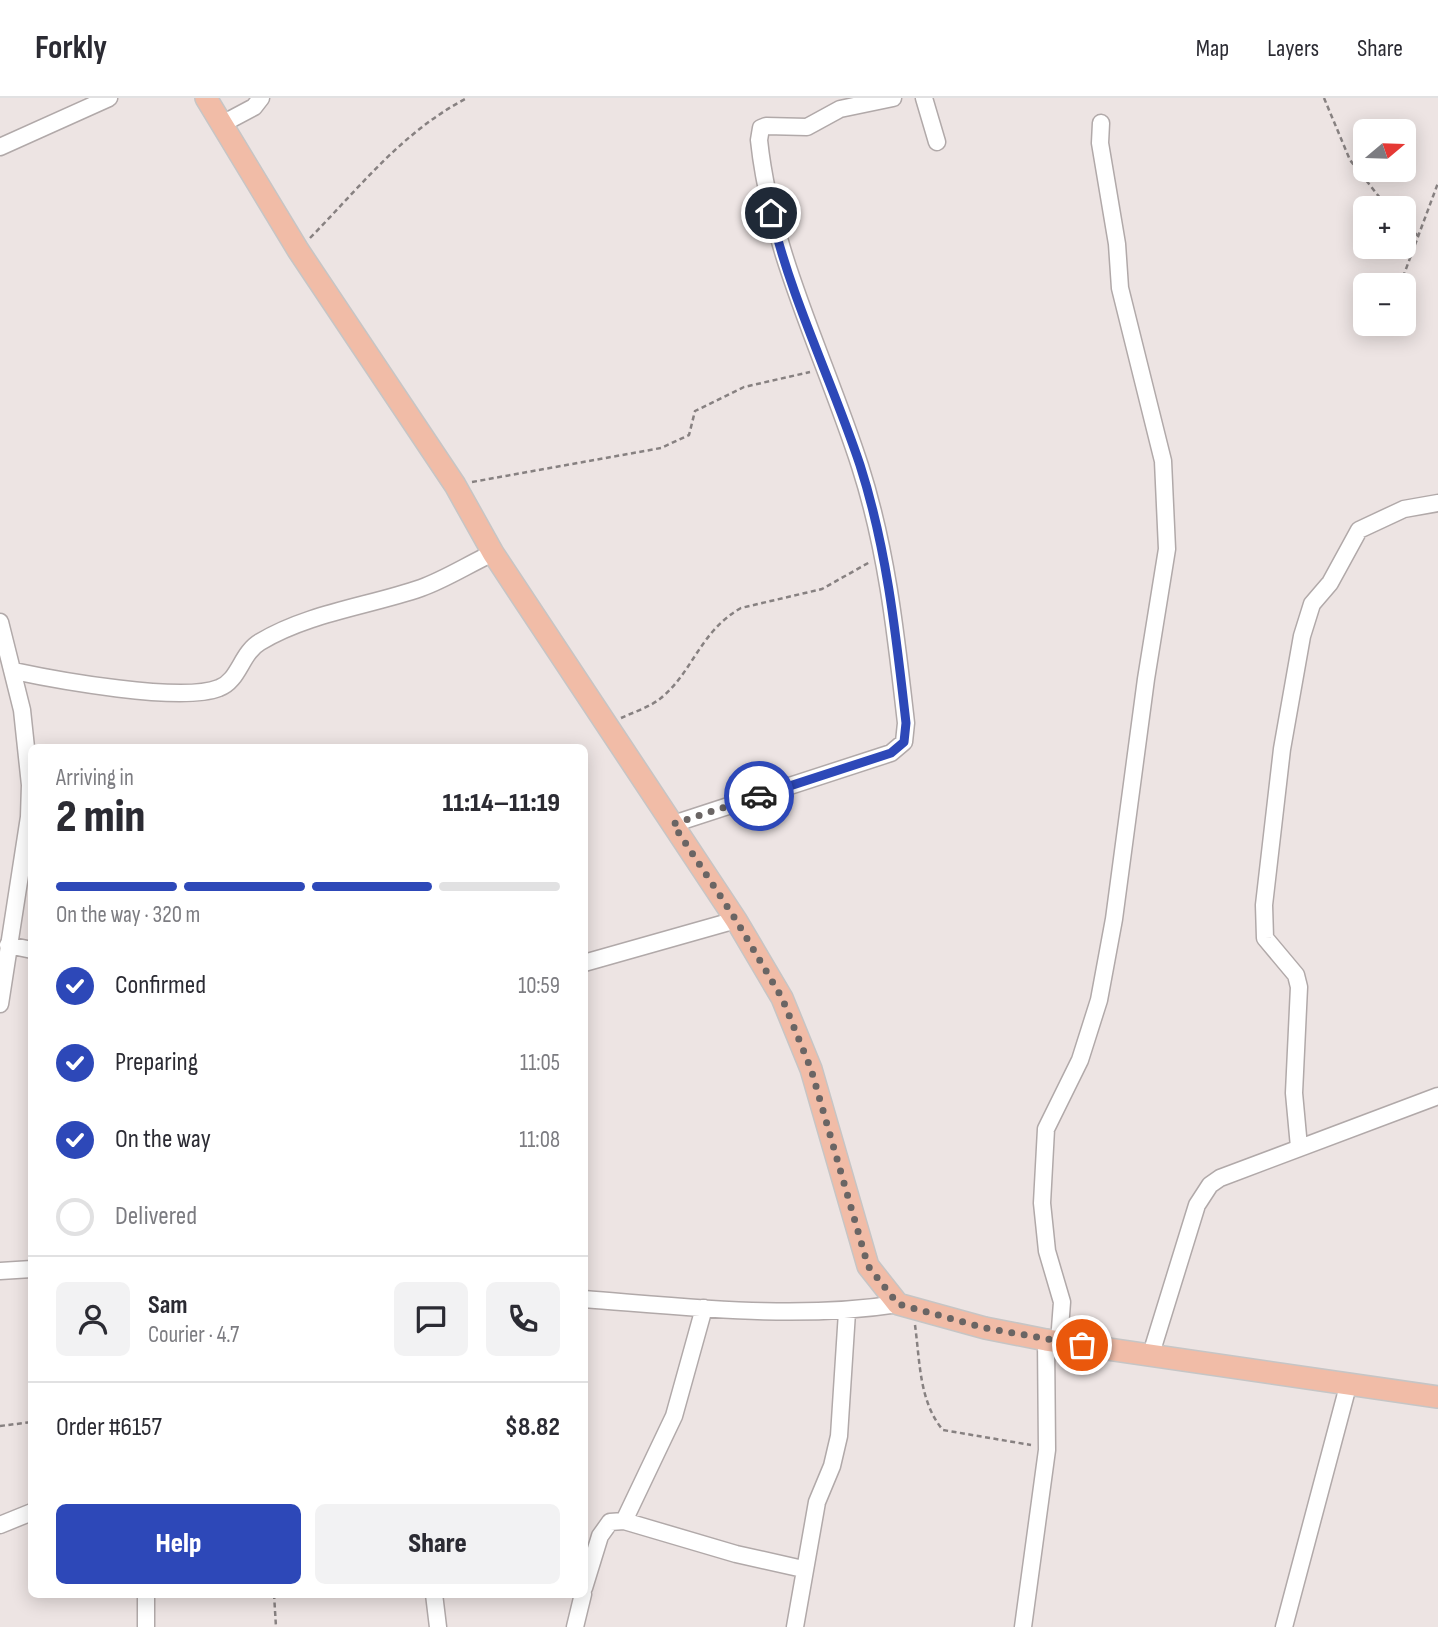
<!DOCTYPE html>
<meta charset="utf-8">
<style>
:root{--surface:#fff;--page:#f2f2f3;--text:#2b2b33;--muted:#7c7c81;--line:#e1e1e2;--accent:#2d48b8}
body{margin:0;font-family:"Sofia Sans Condensed",sans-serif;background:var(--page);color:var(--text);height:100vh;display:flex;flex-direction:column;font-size:26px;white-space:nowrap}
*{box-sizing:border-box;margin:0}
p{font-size:23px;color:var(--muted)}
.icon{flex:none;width:38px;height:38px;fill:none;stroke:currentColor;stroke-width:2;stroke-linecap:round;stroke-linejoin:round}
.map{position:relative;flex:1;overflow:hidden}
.sheet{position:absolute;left:28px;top:646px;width:560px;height:854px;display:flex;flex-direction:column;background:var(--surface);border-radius:10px;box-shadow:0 4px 18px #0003}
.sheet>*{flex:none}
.needle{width:46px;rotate:71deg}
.fabs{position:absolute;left:1353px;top:21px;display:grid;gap:14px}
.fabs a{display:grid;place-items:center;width:63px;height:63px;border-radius:10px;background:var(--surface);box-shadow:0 4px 18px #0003;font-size:35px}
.pin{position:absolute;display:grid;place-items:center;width:60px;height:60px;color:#fff;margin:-30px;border:4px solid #fff;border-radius:50%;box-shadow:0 2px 7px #0007}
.courier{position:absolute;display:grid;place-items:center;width:70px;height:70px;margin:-35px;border:5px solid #2d48b8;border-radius:50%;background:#fff;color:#222;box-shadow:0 2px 9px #0007}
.summary em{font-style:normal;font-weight:800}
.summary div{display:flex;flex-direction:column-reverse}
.summary{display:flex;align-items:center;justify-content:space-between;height:119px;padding:0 28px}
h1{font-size:46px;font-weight:800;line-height:52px}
.bar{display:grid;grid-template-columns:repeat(4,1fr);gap:10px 7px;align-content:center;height:84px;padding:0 28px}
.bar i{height:9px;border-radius:5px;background:var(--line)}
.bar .current{background:var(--accent)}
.bar p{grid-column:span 4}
.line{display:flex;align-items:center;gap:18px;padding:0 28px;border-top:2px solid var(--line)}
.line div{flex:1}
.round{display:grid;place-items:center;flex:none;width:74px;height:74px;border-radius:10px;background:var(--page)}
ol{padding:0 28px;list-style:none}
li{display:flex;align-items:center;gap:21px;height:77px}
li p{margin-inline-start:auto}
li .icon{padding:7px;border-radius:50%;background:var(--accent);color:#fff;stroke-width:4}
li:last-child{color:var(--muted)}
li i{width:38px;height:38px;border:4px solid var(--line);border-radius:50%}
.cta{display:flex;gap:14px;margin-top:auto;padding:14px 28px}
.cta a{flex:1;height:80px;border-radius:10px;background:var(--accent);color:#fff;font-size:28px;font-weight:800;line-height:80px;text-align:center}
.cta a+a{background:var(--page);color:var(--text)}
header{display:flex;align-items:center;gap:42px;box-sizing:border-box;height:98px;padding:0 35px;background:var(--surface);border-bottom:2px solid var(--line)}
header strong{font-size:33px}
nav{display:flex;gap:38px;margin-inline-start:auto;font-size:24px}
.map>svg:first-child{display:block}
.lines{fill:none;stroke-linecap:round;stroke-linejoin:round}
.minor-casing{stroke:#b1a9a9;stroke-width:19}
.major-casing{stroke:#c6c5c5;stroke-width:24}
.path{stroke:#878181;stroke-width:2.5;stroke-dasharray:5 3.5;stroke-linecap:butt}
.minor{stroke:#fff;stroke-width:16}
.major{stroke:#f1bca7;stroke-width:21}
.done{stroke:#6a6564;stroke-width:7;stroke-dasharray:0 12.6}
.route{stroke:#2d48b8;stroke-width:9}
</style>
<header>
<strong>Forkly</strong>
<nav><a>Map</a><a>Layers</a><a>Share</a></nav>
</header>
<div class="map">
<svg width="1438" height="1529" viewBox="0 0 1438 1529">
<rect width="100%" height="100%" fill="#ede4e3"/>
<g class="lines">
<defs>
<path id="minor" d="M 924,0 L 937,44
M 222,26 L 254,9 L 261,0
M 0,49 L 109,0
M 0,524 L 22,612 L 30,687 L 29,719 L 0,906
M 14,573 C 56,582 181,605 219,590 C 239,583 241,555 260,544 C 308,515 369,508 421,490 C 446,481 469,466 493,455
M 673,726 L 891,655 L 904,644 L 906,625 C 896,537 887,452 860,368 C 825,259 771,156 759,42 L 761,30 L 766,28 L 807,29 L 840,11 L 893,0
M 8,847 L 32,852
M 584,865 L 736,822
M 1299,1049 L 1294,995 L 1299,889 L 1296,877 L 1265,840 L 1264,807 L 1282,651 L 1302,538 L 1312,506 L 1330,485 L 1359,432 L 1404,411 L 1438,405
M 0,1173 L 32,1171
M 584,1201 C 688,1209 795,1222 898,1206
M 1059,1244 L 1062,1204 L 1047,1153 L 1042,1105 L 1046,1031 L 1080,962 L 1099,902 L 1114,821 L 1146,581 L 1167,451 L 1163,363 L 1120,190 L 1117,146 L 1100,45 L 1101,25
M 1151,1256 L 1197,1107 L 1210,1087 L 1220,1080 L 1438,998
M 624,1423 L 674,1318 L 704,1210
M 0,1427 L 32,1414
M 584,1490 L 600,1438 L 610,1424 L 624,1423 L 736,1456 L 803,1471
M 434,1496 L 438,1529
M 146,1529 L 146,1496
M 575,1529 L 583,1496
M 795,1529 L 817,1404 L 832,1368 L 839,1338 L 847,1214
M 1023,1529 L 1047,1352 L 1046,1242
M 1284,1529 L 1348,1288"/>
<path id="major" d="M 206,0 L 298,152 L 455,387 L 493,455 L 736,822 L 782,900 L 811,971 L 868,1168 L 898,1206 L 985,1230 L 1046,1242 L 1438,1299"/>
</defs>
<use href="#minor" class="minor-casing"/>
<use href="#major" class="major-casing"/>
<path class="path" d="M 1324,0 L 1350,62 L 1388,110
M 1404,123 L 1418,138
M 310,140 C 361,88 402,34 467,0
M 1400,187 L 1438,85
M 472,384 L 661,350 L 689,337 L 695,313 L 744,289 L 810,274
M 621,620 C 634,614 650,609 661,600 C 693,574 700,533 741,510 L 822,491 L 870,464
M 915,1227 C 920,1263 919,1304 943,1332 L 1031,1347
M 0,1328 L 32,1324
M 274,1496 L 276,1529"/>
<use href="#minor" class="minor"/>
<use href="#major" class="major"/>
</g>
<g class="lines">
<path class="done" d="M 759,698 L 673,726 L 736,822 L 782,900 L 811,971 L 868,1168 L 898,1206 L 985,1230 L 1082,1247"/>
<path class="route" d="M 759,698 L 891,655 L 904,644 L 906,625 C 896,537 887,451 860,367 C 832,283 791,201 771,115"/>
</g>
</svg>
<div class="fabs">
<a><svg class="needle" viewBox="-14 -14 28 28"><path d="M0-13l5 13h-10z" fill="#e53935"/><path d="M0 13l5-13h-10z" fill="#7c7c81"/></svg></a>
<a>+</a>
<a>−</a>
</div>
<div class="pin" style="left:1082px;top:1247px;background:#ea580c"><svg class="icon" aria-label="bag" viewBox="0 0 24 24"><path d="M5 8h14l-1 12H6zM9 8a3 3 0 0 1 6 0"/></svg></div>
<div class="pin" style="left:771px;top:115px;background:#1f2937"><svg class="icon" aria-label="home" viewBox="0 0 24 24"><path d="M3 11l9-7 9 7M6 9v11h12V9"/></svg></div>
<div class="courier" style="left:759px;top:698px"><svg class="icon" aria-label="car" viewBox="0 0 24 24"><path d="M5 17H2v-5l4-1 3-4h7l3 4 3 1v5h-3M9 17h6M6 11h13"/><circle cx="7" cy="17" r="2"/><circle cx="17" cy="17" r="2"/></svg></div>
<section class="sheet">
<div class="summary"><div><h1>2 min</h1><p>Arriving in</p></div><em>11:14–11:19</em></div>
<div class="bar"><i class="current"></i><i class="current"></i><i class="current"></i><i></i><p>On the way · 320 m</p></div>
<ol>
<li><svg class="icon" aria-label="check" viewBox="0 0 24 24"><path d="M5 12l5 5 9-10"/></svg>Confirmed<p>10:59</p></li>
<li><svg class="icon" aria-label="check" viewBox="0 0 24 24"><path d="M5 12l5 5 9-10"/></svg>Preparing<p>11:05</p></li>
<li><svg class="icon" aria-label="check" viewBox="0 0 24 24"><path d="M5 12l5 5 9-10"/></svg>On the way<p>11:08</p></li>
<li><i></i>Delivered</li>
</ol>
<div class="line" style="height:126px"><a class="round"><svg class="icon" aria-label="person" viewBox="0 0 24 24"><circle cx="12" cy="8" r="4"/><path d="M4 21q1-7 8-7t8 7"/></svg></a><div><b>Sam</b><p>Courier · 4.7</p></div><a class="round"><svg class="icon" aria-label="chat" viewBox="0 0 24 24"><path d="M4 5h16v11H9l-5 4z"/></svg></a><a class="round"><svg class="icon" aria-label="phone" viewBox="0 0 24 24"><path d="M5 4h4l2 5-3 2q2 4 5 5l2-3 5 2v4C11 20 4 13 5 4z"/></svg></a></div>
<div class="line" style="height:91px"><div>Order #6157</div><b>$8.82</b></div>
<div class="cta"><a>Help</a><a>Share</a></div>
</section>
</div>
